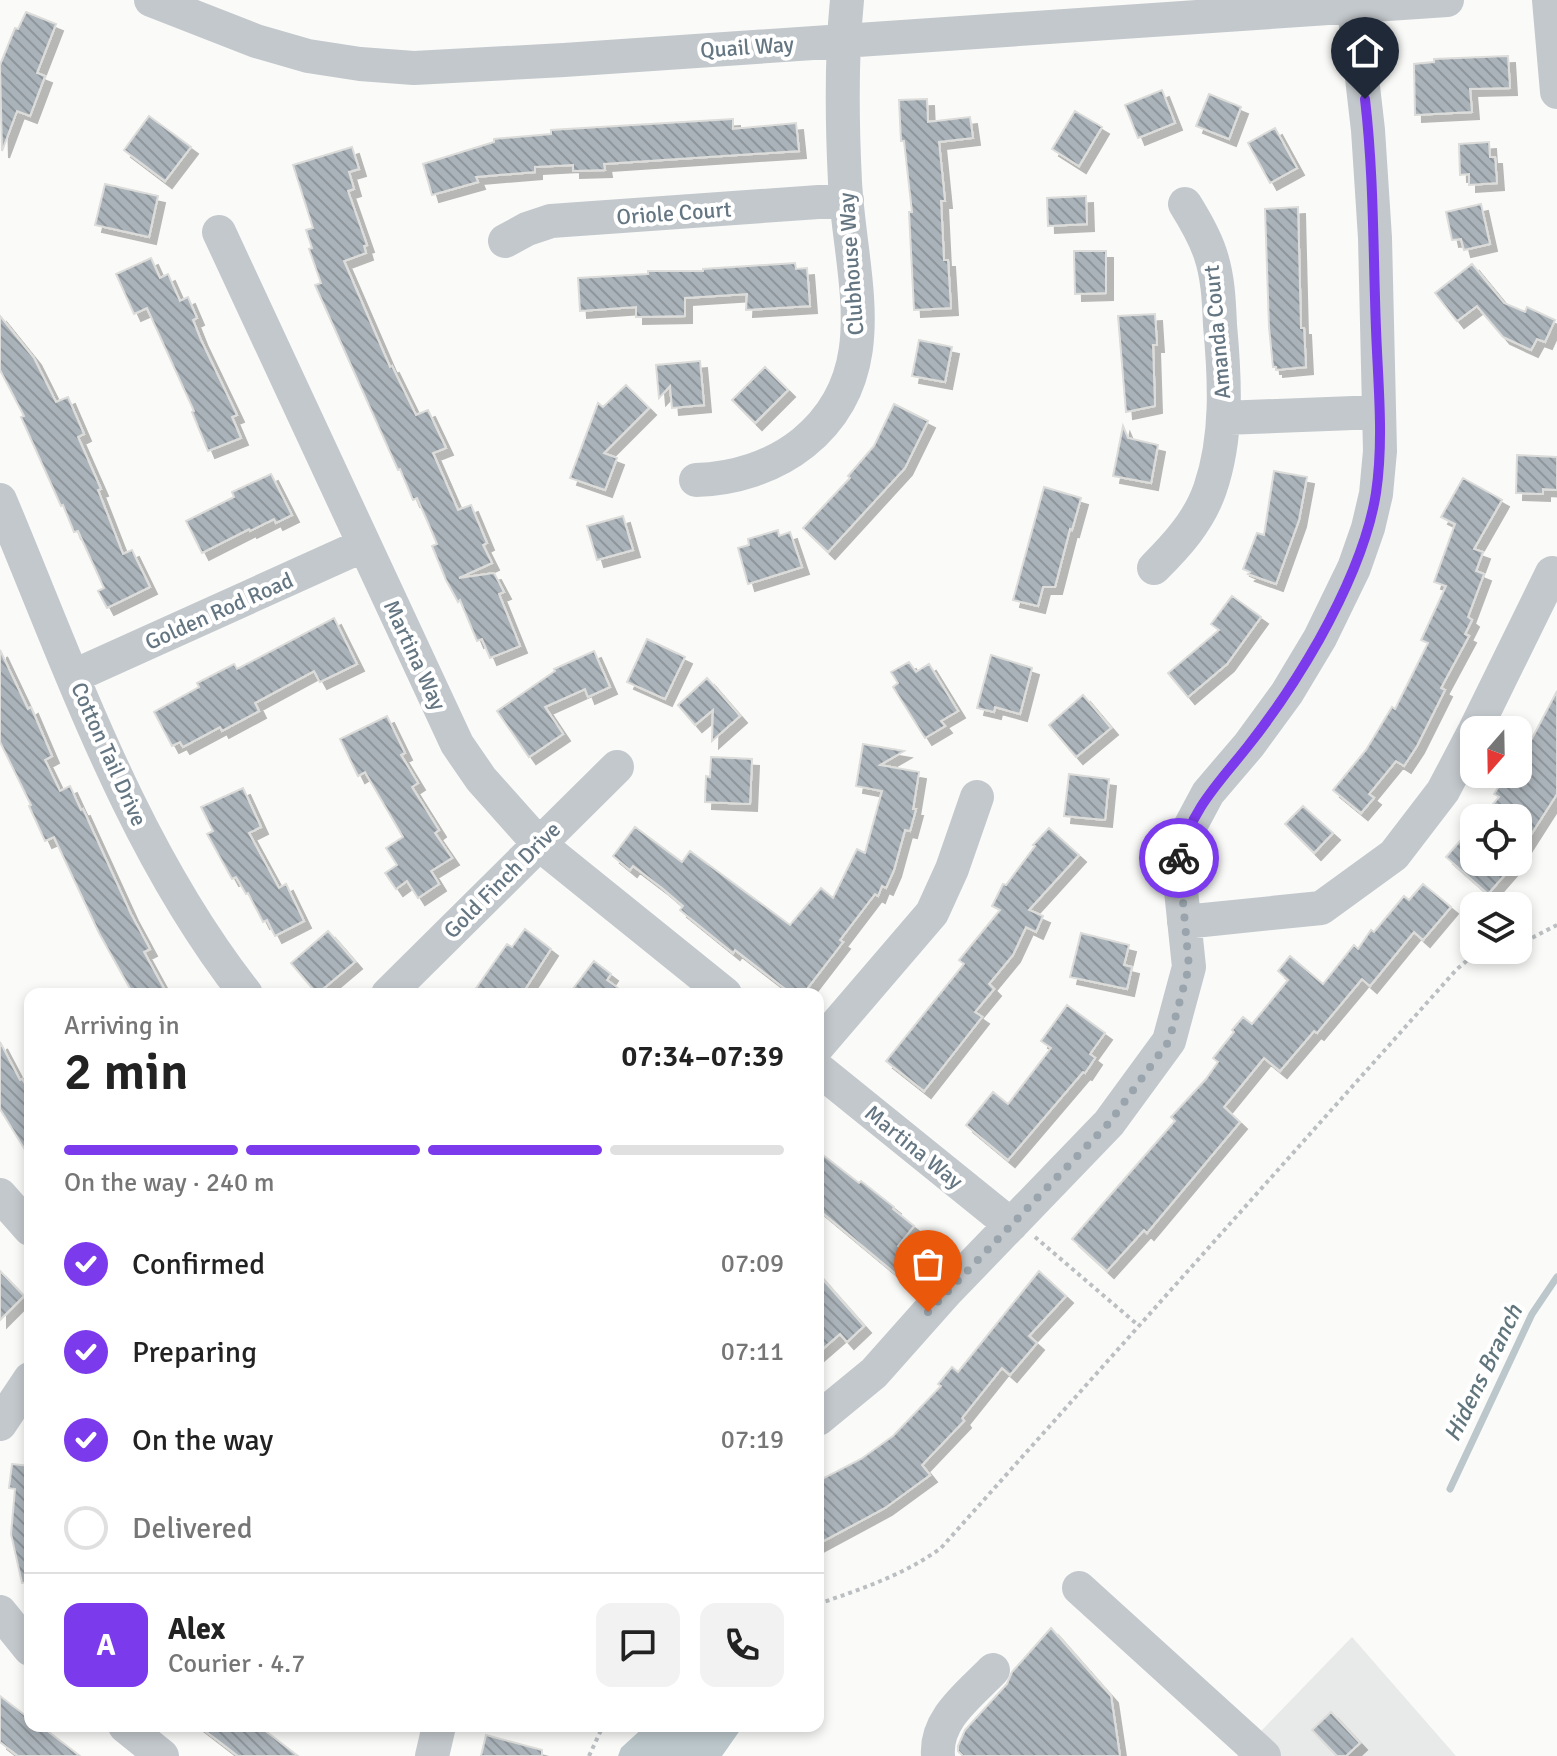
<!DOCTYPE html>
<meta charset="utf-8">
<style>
:root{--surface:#fff;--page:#f2f2f2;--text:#222;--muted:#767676;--line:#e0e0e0;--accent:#7c3aed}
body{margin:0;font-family:Signika,sans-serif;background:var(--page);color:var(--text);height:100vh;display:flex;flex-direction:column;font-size:30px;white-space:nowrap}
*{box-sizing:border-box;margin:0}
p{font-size:26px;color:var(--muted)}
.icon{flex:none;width:44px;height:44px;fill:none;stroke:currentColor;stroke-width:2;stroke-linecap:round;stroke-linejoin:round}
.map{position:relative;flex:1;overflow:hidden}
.drawer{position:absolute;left:24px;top:988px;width:800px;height:744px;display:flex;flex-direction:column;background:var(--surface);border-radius:16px;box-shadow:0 4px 12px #0003}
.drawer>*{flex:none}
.needle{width:52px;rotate:200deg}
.controls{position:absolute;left:1460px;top:716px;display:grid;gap:16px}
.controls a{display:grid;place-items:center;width:72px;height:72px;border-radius:16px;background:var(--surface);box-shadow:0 4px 12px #0003;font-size:40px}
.pin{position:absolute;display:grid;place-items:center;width:68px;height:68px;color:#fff;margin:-82px -34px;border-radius:50% 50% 50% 0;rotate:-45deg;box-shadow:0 0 8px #0007}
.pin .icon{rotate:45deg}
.courier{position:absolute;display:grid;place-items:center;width:80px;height:80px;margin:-40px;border:6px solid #7c3aed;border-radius:50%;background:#fff;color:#222;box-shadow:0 2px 10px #0007}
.headline em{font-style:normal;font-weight:600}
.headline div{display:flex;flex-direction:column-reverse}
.headline{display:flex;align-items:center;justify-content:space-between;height:136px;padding:0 40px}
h1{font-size:52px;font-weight:600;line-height:60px}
.bar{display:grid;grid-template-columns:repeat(4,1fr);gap:12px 8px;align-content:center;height:96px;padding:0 40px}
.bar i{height:10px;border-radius:6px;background:var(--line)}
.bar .active{background:var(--accent)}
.bar p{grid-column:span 4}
.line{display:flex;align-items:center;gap:20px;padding:0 40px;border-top:2px solid var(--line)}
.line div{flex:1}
.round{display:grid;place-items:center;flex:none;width:84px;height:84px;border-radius:16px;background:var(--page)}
ol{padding:0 40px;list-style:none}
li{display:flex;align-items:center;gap:24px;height:88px}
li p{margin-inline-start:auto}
li .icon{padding:8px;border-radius:50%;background:var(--accent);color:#fff;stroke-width:4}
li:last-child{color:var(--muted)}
li i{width:44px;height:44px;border:4px solid var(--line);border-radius:50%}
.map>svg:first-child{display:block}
.built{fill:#e8e9e9}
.water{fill:#bbc7cb}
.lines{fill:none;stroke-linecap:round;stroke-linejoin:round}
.stream{stroke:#bbc7cb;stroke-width:7}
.building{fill:url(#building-back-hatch);stroke:#dcdcda;stroke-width:2;filter:url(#shadow)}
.path{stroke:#bbbfc2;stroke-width:4;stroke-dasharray:4 4;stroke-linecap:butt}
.minor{stroke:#c3c8cc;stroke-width:34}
.done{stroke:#99a4ac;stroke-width:8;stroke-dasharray:0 14.4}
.route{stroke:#7c3aed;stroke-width:10}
.labels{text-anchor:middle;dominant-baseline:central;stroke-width:8;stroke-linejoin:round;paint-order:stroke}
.street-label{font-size:22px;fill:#657683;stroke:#fff}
.water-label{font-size:24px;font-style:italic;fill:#60757c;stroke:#fff}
</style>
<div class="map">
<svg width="1557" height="1756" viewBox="0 0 1557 1756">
<defs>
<pattern id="building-back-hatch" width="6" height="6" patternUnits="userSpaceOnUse" patternTransform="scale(2)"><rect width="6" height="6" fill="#aab3b9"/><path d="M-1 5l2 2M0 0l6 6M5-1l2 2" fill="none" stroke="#8e969c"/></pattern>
<filter id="shadow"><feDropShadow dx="7" dy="7" stdDeviation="0" flood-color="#0004"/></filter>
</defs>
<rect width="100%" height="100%" fill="#fafaf8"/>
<path class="built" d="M 1352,1637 L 1456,1756 L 1237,1756 Z"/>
<path class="water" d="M 645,1726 L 743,1726 L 722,1756 L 618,1756 L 621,1748 Z"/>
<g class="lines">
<path class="stream" d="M 1450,1489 L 1532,1314 L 1557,1277"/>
</g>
<path class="building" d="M 26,12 L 56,24 L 37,73 L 45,76 L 30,116 L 17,111 L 2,151 L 0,65 L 15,28 L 18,29 Z
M 1508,56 L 1510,88 L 1470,89 L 1472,112 L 1415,115 L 1414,64 L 1434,62 L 1434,59 Z
M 1162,90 L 1175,123 L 1138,138 L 1125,105 Z
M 1209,94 L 1241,107 L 1229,139 L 1196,126 Z
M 927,99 L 928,122 L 970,117 L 973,138 L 939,142 L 945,201 L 941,201 L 944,260 L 948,260 L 951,308 L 914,310 L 909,212 L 912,212 L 904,141 L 901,141 L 899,100 Z
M 1075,111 L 1102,127 L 1079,166 L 1052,149 Z
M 149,116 L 191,147 L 165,181 L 124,150 Z
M 733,119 L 733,129 L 796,123 L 799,151 L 604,164 L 605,170 L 573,171 L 573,165 L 535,167 L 535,172 L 476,177 L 478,182 L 432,195 L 423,164 L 494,142 L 494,139 L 551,134 L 551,130 Z
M 1275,128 L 1297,168 L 1270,183 L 1248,143 Z
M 1489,142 L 1490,157 L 1495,157 L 1497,183 L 1469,185 L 1469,174 L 1460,175 L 1459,144 Z
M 352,147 L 359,169 L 349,172 L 354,189 L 348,191 L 367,245 L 364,246 L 366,253 L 344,261 L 390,367 L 392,366 L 416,415 L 428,410 L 446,448 L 433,453 L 458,510 L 471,505 L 487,543 L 483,545 L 492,563 L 459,578 L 494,573 L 504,592 L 499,594 L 520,646 L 490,658 L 482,639 L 477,641 L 460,600 L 458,602 L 446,580 L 432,546 L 437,544 L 429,525 L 417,498 L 413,500 L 400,469 L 398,470 L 315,285 L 321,283 L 309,249 L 312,248 L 306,230 L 313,228 L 293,165 Z
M 105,184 L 158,196 L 149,237 L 95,225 Z
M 1086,196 L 1087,224 L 1048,226 L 1047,198 Z
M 1481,204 L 1490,244 L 1464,250 L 1461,239 L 1452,240 L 1446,212 Z
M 1298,207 L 1301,328 L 1304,328 L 1306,367 L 1276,370 L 1276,367 L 1273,367 L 1269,327 L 1265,209 Z
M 1074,251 L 1106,251 L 1106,293 L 1075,294 Z
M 151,258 L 160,278 L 168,274 L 180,301 L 188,297 L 197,318 L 193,320 L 201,340 L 237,415 L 232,417 L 241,438 L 208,451 L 192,412 L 194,411 L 147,308 L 134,314 L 116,274 Z
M 795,263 L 796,269 L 807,268 L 810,306 L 746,310 L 747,294 L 685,298 L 685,316 L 636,317 L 636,307 L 580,311 L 578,278 L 648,274 L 648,271 L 703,271 L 703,269 Z
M 1472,264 L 1504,303 L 1525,312 L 1527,307 L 1555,320 L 1545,342 L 1537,339 L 1531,350 L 1503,337 L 1477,306 L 1457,321 L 1435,293 Z
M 1155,314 L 1157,345 L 1153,345 L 1155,406 L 1126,412 L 1118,316 Z
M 0,316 L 34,358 L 56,402 L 68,397 L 84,434 L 78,437 L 101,489 L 98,490 L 123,554 L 132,550 L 150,587 L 107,608 L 98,591 L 104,588 L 78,531 L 74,532 L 63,505 L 61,506 L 21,417 L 24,416 L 0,370 Z
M 919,340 L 952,347 L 945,382 L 912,376 Z
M 700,361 L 704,405 L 672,408 L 670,386 L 659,398 L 656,365 Z
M 765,367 L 788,390 L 755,423 L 732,400 Z
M 626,385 L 649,408 L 604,453 L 617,458 L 605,490 L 570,478 L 598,403 L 603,407 Z
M 894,404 L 928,421 L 905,468 L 828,552 L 803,528 L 850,478 L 848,476 L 874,446 Z
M 1123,426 L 1128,438 L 1158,445 L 1151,483 L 1113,476 Z
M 1517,455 L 1557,457 L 1557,490 L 1543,489 L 1543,494 L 1516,493 Z
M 1274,471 L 1307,477 L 1299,520 L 1276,584 L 1248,574 L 1250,572 L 1243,569 L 1257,533 L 1264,535 Z
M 271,474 L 292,515 L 276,523 L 274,519 L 250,531 L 249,529 L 202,553 L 186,521 L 234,497 L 232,492 Z
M 1463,478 L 1502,500 L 1474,549 L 1483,552 L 1476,571 L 1484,574 L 1468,617 L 1472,620 L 1465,634 L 1469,636 L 1441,688 L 1445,690 L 1417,746 L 1404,766 L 1396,761 L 1369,794 L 1374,798 L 1361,813 L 1333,790 L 1366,750 L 1392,707 L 1395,709 L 1428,643 L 1421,640 L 1446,586 L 1434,582 L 1455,524 L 1441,517 Z
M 1044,487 L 1081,498 L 1072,530 L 1070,529 L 1055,587 L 1043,587 L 1038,606 L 1013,600 Z
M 623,516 L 633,550 L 597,560 L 587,526 Z
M 778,530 L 779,536 L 790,532 L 802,567 L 748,584 L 738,548 L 749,545 L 748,539 Z
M 1232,596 L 1261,617 L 1227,664 L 1188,697 L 1168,673 L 1219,630 L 1211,624 Z
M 334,618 L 357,664 L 320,682 L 314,671 L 255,703 L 259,711 L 222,731 L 220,727 L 183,747 L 180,742 L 172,746 L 154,712 L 199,687 L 197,683 L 234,664 L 237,669 Z
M 647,639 L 685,657 L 665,699 L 627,682 Z
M 0,650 L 28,709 L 31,707 L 52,756 L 45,760 L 60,791 L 70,786 L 81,810 L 83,809 L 131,914 L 150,949 L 144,952 L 167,994 L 133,994 L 99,933 L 54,837 L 45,841 L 29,806 L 31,805 L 0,742 Z
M 594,651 L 610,687 L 588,697 L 585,689 L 545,707 L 563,734 L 529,757 L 497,711 L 555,671 L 554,669 Z
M 991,655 L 1032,668 L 1020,714 L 995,707 L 994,712 L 977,708 Z
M 909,662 L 916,672 L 929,664 L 958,711 L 941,721 L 945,726 L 925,738 L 893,687 L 898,683 L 891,672 Z
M 707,678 L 740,716 L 712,741 L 713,710 L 695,725 L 678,705 Z
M 1557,691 L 1557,794 L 1518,855 L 1518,818 L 1481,818 L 1499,797 L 1494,794 L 1505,777 L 1511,780 L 1514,774 L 1518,774 L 1518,765 Z
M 1083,695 L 1111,728 L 1076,757 L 1049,725 Z
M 387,716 L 405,753 L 401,755 L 418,783 L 412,787 L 439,830 L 435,833 L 452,858 L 431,871 L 439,884 L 418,898 L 407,881 L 396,889 L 385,873 L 397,865 L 386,848 L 403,837 L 365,772 L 358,776 L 340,739 Z
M 863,744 L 904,751 L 880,765 L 919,772 L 913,809 L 916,809 L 910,831 L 905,830 L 894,870 L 886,888 L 882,886 L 878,896 L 875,894 L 840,940 L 843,942 L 803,994 L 792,994 L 735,950 L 733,953 L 680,910 L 683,906 L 662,888 L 633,866 L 630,870 L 613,856 L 635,827 L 682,862 L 690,851 L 790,925 L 821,888 L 833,898 L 857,849 L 865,853 L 882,791 L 856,786 Z
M 711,757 L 752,759 L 750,804 L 705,802 L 706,776 L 710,777 Z
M 1069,774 L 1109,779 L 1105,820 L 1064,816 Z
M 243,788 L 261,827 L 249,833 L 279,888 L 286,884 L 304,921 L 275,936 L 267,920 L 263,922 L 248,893 L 246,894 L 236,877 L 232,879 L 207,834 L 213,831 L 201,807 Z
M 1303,806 L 1333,833 L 1314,853 L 1285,824 Z
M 1474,825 L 1474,862 L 1516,862 L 1488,894 L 1446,857 Z
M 1049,828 L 1079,855 L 1029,910 L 1043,916 L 1036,932 L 1026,927 L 1013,955 L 989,984 L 994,989 L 975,1012 L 982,1017 L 924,1091 L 886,1061 L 964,964 L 959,960 L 1000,910 L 992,906 L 1003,884 L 1006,885 L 1035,846 L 1033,845 Z
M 1423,884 L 1451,907 L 1423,940 L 1414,932 L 1370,986 L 1362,979 L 1317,1033 L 1314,1031 L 1280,1071 L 1264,1058 L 1224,1107 L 1240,1122 L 1147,1233 L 1144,1230 L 1107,1271 L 1072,1239 L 1175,1121 L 1171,1117 L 1206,1079 L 1218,1062 L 1213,1058 L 1234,1032 L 1232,1030 L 1243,1017 L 1252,1024 L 1288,980 L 1278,971 L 1290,956 L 1323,984 L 1354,945 L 1358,949 L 1371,930 L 1374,932 L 1404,896 L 1409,900 Z
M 525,929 L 551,949 L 522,994 L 472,994 L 507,944 L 512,947 Z
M 328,931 L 355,962 L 317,994 L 291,963 Z
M 1081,933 L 1129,945 L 1124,965 L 1132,967 L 1127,989 L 1070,977 Z
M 594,961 L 611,974 L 607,980 L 626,994 L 569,994 Z
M 1067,1005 L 1105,1033 L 1090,1054 L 1095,1058 L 1085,1073 L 1083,1072 L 1008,1160 L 966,1125 L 993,1092 L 1008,1104 L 1051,1048 L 1041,1041 Z
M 0,1042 L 20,1080 L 22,1079 L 30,1091 L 30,1158 L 0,1109 Z
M 818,1151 L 859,1183 L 861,1181 L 894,1207 L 893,1209 L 914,1226 L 898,1246 L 911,1255 L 896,1274 L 818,1209 Z
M 0,1271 L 24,1296 L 0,1320 Z
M 1039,1271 L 1066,1296 L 1029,1336 L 1037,1343 L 1010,1375 L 1002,1368 L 962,1418 L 964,1421 L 922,1465 L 930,1475 L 885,1508 L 818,1544 L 818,1481 L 861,1459 L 893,1436 L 941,1386 L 938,1384 L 952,1367 L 958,1372 Z
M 818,1274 L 864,1326 L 847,1342 L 840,1334 L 818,1353 Z
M 12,1464 L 30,1466 L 30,1582 L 22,1583 L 11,1534 L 15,1489 L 9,1488 Z
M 1051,1628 L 1111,1696 L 1120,1756 L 963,1756 L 958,1751 L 958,1746 L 965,1730 L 1007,1684 L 1012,1672 Z
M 0,1696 L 30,1719 L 30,1726 L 41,1726 L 80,1756 L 18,1756 L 0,1742 Z
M 1331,1712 L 1360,1743 L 1346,1756 L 1337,1756 L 1312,1730 Z
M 199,1726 L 259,1726 L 298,1756 L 238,1756 Z
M 486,1735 L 542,1750 L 542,1756 L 481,1756 Z"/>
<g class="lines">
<path class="path" d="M 1518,945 L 1557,925
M 1035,1237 L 1138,1325
M 818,1604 C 861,1589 904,1575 941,1548 L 1457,969 L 1476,953 L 1498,950
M 589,1756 L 603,1726"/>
<path class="minor" d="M 151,0 L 256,41 L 308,56 L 360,64 L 414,68 L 564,60 L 1447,0
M 1549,0 L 1557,92
M 219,232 L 457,744 L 481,779 L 539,844 L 725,994
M 505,241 L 527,229 L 551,221 L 847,200
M 1223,418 L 1379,412
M 696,480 C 734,479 773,467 803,443 C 888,374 850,276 845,182 C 842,122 841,60 847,0
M 0,500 C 71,669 132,849 246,994
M 1154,568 C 1177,545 1199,521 1210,489 C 1228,437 1225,379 1220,325 C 1219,301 1218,276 1210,253 C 1204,235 1195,220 1185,204
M 74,676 L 364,545
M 1475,730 L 1552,573
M 1184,922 L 1321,908 L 1394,855 L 1443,791 L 1474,732
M 388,994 L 617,767
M 818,1046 L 932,913 L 952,869 L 977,797
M 818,1069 L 1011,1225
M 0,1195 L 30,1229
M 818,1419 L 874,1373 L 946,1292 L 1109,1123 L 1169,1041 L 1189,967 L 1178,862 L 1185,836 L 1208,793 L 1249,745 L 1287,693 L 1320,638 L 1354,568 L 1368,528 L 1376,494 L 1380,451 L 1375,238 L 1368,130 L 1353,0
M 0,1424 L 30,1379
M 1079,1588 L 1264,1756
M 0,1612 L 30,1649
M 125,1726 L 162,1756
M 432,1756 L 439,1726
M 938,1756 C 935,1719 969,1695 993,1670"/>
</g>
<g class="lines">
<path class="done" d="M 928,1312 L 1109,1123 L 1169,1041 L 1189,967 L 1179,858"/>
<path class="route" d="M 1179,858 C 1192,808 1218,784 1248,746 C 1275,712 1298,677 1319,640 C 1344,595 1368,544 1376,493 C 1384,439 1378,384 1376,329 C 1373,252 1374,176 1365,99"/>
</g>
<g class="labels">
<g class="street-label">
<text transform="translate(747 47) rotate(-4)">Quail Way</text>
<text transform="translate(674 213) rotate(-4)">Oriole Court</text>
<text transform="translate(851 264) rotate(-94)">Clubhouse Way</text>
<text transform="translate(1217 332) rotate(-95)">Amanda Court</text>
<text transform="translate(219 611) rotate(-24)">Golden Rod Road</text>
<text transform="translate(415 655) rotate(65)">Martina Way</text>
<text transform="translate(109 754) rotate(66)">Cotton Tail Drive</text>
<text transform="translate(502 880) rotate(-45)">Gold Finch Drive</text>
<text transform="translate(914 1147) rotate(39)">Martina Way</text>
</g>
<g class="water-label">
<text transform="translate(1483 1373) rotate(-64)">Hidens Branch</text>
</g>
</g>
</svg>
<div class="controls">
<a><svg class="needle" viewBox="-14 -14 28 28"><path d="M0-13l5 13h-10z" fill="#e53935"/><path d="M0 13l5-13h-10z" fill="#767676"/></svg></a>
<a><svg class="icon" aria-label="locate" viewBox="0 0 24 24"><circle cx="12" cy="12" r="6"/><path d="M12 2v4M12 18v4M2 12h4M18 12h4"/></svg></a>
<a><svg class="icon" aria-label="layers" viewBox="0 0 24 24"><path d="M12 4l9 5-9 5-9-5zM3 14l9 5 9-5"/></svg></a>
</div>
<div class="pin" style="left:928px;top:1312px;background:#ea580c"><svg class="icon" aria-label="bag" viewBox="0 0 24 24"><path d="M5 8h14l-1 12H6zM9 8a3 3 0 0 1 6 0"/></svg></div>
<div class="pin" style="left:1365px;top:99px;background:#1f2937"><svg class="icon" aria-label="home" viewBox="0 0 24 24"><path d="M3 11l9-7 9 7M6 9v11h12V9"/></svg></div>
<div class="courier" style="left:1179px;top:858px"><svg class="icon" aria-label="bike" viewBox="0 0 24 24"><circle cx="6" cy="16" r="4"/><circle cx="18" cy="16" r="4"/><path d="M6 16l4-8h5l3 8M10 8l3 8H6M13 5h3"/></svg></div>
<section class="drawer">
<div class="headline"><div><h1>2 min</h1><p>Arriving in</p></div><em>07:34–07:39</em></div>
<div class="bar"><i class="active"></i><i class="active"></i><i class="active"></i><i></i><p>On the way · 240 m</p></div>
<ol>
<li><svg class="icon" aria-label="check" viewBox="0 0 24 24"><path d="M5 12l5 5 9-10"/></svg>Confirmed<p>07:09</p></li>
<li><svg class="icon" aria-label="check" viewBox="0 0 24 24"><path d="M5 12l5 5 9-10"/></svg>Preparing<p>07:11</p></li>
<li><svg class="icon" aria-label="check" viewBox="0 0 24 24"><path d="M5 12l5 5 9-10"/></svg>On the way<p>07:19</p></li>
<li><i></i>Delivered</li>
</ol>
<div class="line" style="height:144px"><b class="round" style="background:var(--accent);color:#fff">A</b><div><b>Alex</b><p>Courier · 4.7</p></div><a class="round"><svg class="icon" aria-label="chat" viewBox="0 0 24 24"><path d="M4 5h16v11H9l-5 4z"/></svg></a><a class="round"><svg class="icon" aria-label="phone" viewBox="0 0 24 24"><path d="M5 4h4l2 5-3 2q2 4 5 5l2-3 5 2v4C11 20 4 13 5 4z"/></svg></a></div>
</section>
</div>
